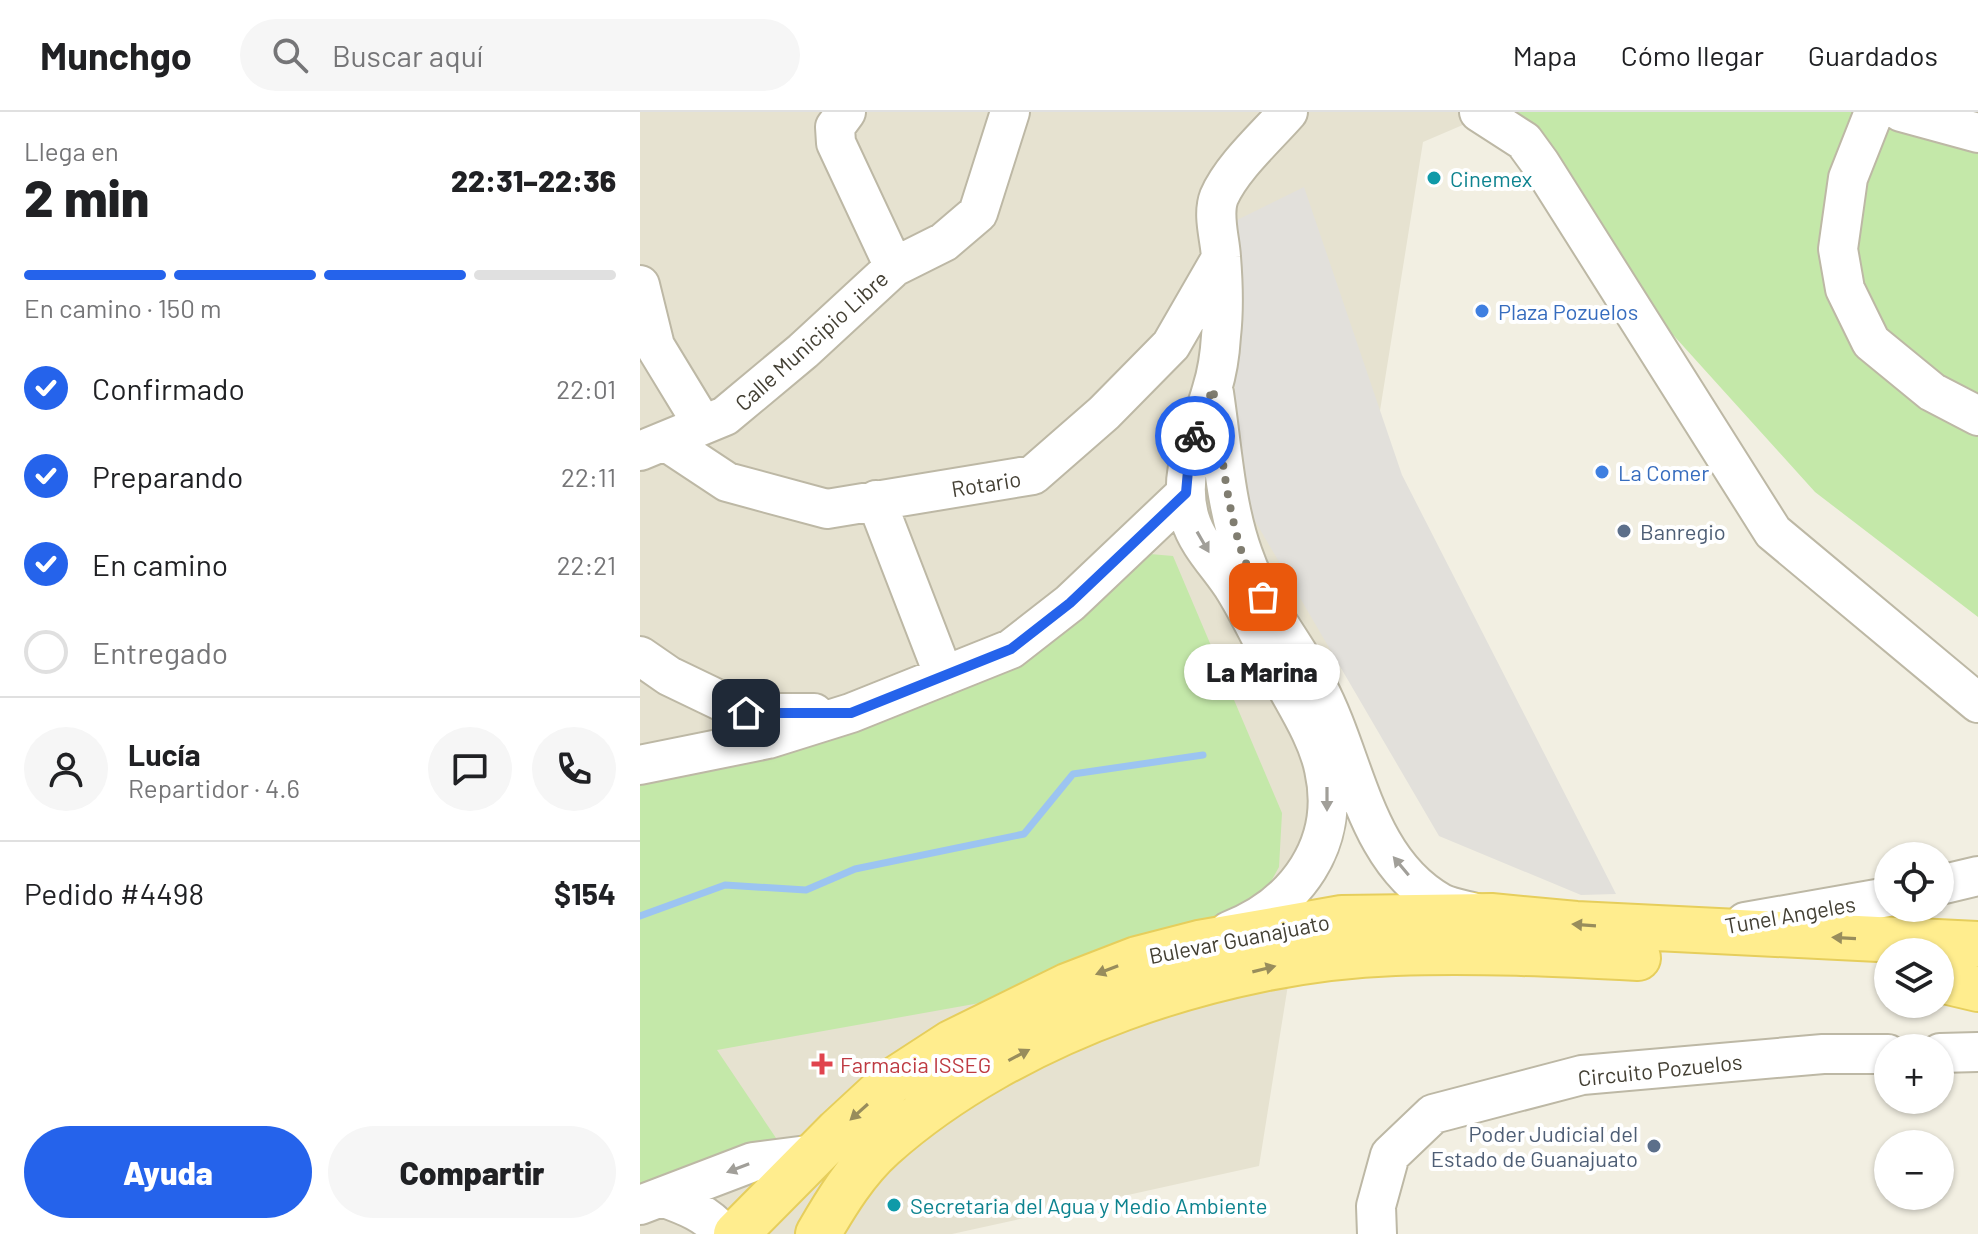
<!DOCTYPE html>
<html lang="es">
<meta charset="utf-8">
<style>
:root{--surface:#fff;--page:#f6f6f6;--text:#202124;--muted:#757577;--line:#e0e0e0;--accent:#2563eb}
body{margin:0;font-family:Barlow,sans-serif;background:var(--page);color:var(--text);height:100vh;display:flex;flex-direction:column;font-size:30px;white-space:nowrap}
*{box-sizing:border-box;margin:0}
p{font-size:26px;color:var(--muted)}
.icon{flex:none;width:44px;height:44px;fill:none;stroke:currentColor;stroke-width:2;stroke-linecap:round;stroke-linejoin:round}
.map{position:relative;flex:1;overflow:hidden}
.sheet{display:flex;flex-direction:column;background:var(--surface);width:640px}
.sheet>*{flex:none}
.buttons{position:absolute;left:1234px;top:730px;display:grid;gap:16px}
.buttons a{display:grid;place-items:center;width:80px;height:80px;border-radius:50%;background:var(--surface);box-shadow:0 2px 6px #0004;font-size:40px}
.pin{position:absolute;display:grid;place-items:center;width:68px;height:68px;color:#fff;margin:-34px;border-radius:16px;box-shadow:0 4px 12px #0006}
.courier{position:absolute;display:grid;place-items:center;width:80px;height:80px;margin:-40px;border:6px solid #2563eb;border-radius:50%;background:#fff;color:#222;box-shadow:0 2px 10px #0007}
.bubble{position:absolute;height:56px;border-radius:28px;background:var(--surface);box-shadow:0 2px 6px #0004;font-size:26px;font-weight:800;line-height:56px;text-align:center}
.head em{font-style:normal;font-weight:800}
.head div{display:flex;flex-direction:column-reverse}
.head{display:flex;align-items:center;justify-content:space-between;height:136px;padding:0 24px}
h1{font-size:52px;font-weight:800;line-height:60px}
.bar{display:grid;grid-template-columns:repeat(4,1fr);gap:12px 8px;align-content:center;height:96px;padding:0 24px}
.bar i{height:10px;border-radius:6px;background:var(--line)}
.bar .active{background:var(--accent)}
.bar p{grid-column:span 4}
.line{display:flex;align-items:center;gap:20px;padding:0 24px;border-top:2px solid var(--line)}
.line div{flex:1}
.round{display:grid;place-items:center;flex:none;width:84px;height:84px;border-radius:42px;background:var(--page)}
ol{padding:0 24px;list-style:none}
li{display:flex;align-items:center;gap:24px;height:88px}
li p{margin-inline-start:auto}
li .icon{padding:8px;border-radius:50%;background:var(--accent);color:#fff;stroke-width:4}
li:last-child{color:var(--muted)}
li i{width:44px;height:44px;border:4px solid var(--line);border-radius:50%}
.primary-button{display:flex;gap:16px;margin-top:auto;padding:16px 24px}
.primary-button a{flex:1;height:92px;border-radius:48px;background:var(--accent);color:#fff;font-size:32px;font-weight:800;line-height:92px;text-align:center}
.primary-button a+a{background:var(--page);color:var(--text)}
header{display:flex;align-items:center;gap:48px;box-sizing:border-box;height:112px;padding:0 40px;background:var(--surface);border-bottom:2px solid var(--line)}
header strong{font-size:38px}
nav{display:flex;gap:44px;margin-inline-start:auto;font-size:28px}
.search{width:560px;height:72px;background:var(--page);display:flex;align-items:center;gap:20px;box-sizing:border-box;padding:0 28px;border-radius:44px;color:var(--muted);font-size:30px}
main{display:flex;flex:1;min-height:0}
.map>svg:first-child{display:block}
.residential{fill:#e6e2d0}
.green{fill:#c4e8a9}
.parking{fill:#e2e0db}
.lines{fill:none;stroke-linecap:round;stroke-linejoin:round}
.stream{stroke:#9cc4f1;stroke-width:7}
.minor-casing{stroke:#bdb8a5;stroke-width:42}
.major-casing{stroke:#e6ce5c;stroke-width:48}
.minor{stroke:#fff;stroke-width:38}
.major{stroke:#ffed8e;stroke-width:44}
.oneway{fill:#a19f99}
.oneway2{fill:#988d5c}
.done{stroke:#807d70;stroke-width:8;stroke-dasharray:0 14.4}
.route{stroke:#2563eb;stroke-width:10}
.culture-dot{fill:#0f9aa8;stroke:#fff;stroke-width:3}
.shop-dot{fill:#3f7fe0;stroke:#fff;stroke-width:3}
.service-dot{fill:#5c6f8a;stroke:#fff;stroke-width:3}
.health-dot{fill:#e0444e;stroke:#fff;stroke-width:3}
.labels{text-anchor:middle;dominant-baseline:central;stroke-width:8;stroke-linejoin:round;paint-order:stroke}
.culture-label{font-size:22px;fill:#0d838f;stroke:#fff;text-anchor:start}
.shop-label{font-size:22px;fill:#366cbe;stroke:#fff;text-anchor:start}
.street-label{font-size:22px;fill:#433f33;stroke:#fff}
.service-label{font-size:22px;fill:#4e5e75;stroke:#fff;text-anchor:start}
.health-label{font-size:22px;fill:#be3a42;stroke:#fff;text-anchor:start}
</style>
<header>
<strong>Munchgo</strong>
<div class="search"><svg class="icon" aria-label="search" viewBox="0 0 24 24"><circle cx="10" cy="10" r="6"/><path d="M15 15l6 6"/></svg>Buscar aquí</div>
<nav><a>Mapa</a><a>Cómo llegar</a><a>Guardados</a></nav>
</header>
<main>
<section class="sheet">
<div class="head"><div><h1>2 min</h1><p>Llega en</p></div><em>22:31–22:36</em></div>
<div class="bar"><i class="active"></i><i class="active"></i><i class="active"></i><i></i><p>En camino · 150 m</p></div>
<ol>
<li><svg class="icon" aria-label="check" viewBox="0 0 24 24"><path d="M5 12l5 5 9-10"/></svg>Confirmado<p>22:01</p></li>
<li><svg class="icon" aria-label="check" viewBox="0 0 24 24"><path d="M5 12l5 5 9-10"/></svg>Preparando<p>22:11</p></li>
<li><svg class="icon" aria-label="check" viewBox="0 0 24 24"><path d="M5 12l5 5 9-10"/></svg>En camino<p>22:21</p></li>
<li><i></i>Entregado</li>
</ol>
<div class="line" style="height:144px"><a class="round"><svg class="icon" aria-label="person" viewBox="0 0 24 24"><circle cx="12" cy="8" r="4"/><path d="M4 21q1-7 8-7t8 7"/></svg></a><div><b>Lucía</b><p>Repartidor · 4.6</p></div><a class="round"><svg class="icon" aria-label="chat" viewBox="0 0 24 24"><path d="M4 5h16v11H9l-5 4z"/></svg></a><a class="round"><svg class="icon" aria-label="phone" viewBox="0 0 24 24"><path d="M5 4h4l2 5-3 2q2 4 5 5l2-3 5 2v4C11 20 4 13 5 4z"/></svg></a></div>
<div class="line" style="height:104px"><div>Pedido #4498</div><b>$154</b></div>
<div class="primary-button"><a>Ayuda</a><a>Compartir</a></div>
</section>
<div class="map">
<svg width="1338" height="1122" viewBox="0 0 1338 1122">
<rect width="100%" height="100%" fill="#f2efe2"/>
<path class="residential" d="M 0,0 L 853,0 L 783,30 L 619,1054 L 312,1122 L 0,1122 Z"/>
<path class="green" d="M 840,0 L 1298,0 L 1338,31 L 1338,505 L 1175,380 L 951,132 Z
M 510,442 L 533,444 L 642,701 L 639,755 L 624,782 L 572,807 L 351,889 L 77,938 L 138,1029 L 0,1079 L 0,667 L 379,552 Z"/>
<path class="parking" d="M 664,75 L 762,363 L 976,782 L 941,783 L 799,724 L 597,378 L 591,111 Z"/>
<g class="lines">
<path class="stream" d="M 0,804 L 85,773 L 166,778 L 215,757 L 384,722 L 433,662 L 563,643"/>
<defs>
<path id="minor" d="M 206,0 L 195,15 L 196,31 L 254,155
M 839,0 L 884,29 L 900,51 L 1133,420 L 1338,591
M 1234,0 L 1208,66 L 1198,137 L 1205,177 L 1231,230 L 1292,280 L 1338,304
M 1261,0 L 1338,21
M 0,173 L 15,234 L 63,313
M 574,281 C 582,334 585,392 603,442 C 619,490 654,530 677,574 C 716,646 723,747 801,791 C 811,796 825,798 836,801
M 25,329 L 87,370 L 187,397 L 393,363 L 464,301 L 531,233 L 580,148
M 0,339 L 85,304 L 163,239 L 254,155 L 304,130 L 338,101 L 370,0
M 236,388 L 304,564
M 0,544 L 29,564 L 106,601 L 174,601
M 0,653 L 128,627 L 211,601 L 371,537 L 430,491 L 546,381
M 1300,773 L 1338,764
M 1105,810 L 1248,785
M 589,819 C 656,793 701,732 684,657 C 677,623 654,590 638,559 C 624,532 611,504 595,478 C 581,455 558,434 550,407 C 536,360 560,321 572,277 C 577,261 580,241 581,224 C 584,198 583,170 581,145 C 580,126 572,103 579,85 C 592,55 627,24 648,0
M 1300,941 L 1338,940
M 22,1085 C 47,1094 66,1101 84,1122
M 0,1093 L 113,1050 L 175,1042
M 737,1122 L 736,1094 L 750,1043 L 793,1002 L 942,963 L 1183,942 L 1248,942"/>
<path id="major" d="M 1300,868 L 1338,877
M 96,1122 L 198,1019 L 251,970 L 311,931 L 427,874 L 497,847 L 559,831 L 702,806 L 851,804 L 936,812 L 1338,832
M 178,1122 C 196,1091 216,1058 243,1034 C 373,918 582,847 755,841 C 836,838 918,842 998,846"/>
</defs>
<use href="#minor" class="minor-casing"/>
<use href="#major" class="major-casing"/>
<use href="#minor" class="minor"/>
<use href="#major" class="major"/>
</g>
<defs><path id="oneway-solid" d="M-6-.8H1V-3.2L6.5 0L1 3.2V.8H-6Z" transform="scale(2)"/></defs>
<g class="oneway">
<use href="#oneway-solid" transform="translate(563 430) rotate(60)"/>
<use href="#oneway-solid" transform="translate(687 687) rotate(90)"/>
<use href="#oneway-solid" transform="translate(761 754) rotate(-130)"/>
<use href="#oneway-solid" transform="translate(98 1056) rotate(159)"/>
</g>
<g class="oneway2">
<use href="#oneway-solid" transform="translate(944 813) rotate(-176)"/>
<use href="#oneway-solid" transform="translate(1204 826) rotate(-177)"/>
<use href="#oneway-solid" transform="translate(624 857) rotate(-14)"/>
<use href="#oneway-solid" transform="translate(467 858) rotate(159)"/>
<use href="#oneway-solid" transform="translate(379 943) rotate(-28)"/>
<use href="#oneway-solid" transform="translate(219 1000) rotate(138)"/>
</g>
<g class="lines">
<path class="done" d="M 555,324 L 573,276 C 581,331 585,388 602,441 C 607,456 616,471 623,485"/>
<path class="route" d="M 106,601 L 211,601 L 371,537 L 430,491 L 546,381 L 550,336 L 555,324"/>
</g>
<g class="culture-dot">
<circle cx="794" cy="66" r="8"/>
<circle cx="254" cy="1093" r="8"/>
</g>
<g class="shop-dot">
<circle cx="842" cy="199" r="8"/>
<circle cx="962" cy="360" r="8"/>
</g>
<g class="service-dot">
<circle cx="984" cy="419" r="8"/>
<circle cx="1014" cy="1034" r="8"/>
</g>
<path class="health-dot" d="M178 940h8v8h8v8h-8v8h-8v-8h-8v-8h8z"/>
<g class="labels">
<g class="culture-label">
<text x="810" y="66">Cinemex</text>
<text x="270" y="1093">Secretaria del Agua y Medio Ambiente</text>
</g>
<g class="shop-label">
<text x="858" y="199">Plaza Pozuelos</text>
<text x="978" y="360">La Comer</text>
</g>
<g class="street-label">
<text transform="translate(171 228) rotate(-42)">Calle Municipio Libre</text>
<text transform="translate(346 371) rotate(-9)">Rotario</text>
<text transform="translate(1150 802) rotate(-10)">Tunel Angeles</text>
<text transform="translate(599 826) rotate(-11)">Bulevar Guanajuato</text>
<text transform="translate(1020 957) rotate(-6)">Circuito Pozuelos</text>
</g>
<g class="service-label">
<text x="1000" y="419">Banregio</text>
<text x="998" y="1021" text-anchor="end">Poder Judicial del<tspan x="998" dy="25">Estado de Guanajuato</tspan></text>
</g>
<g class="health-label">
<text x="200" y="952">Farmacia ISSEG</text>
</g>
</g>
</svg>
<div class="buttons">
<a><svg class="icon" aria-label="locate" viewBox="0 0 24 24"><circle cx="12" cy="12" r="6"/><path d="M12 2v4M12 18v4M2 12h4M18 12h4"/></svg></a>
<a><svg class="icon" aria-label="layers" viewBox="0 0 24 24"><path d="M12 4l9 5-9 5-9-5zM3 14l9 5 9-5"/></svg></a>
<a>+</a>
<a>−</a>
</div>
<div class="pin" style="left:623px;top:485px;background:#ea580c"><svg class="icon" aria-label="bag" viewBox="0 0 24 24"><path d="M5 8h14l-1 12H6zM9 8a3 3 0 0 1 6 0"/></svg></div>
<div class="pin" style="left:106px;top:601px;background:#1f2937"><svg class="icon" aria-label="home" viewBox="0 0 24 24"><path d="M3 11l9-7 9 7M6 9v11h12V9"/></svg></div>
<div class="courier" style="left:555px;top:324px"><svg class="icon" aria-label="bike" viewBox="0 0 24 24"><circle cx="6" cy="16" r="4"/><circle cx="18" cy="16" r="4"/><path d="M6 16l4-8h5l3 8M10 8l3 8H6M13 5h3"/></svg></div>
<div class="bubble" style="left:544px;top:532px;width:156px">La Marina</div>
</div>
</main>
